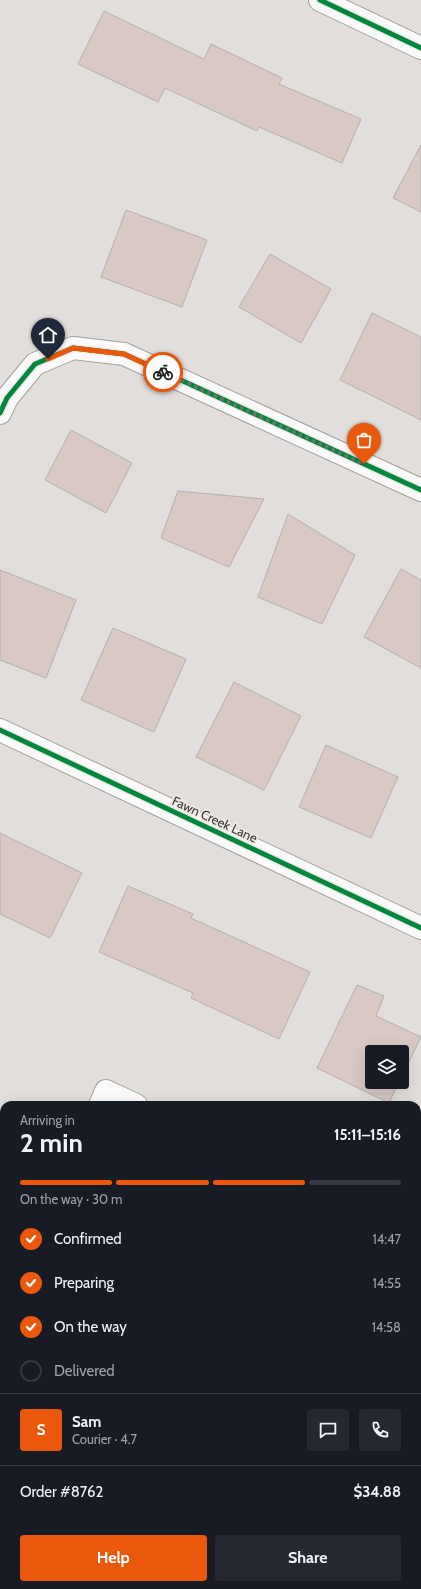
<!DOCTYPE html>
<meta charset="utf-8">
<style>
:root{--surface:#171b24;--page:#242831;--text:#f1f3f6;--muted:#9ea1a6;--line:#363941;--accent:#ea580c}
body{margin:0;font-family:Cabin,sans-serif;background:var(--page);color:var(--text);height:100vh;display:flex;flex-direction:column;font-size:15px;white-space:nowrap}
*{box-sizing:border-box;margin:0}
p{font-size:13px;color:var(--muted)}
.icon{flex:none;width:22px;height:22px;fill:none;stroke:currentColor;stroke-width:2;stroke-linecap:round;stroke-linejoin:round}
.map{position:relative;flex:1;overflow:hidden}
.details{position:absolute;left:0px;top:1101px;width:421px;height:488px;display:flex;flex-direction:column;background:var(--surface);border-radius:12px 12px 0 0;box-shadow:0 4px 16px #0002}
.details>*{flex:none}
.tools{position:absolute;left:365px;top:1045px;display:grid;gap:8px}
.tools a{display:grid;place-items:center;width:44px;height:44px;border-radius:4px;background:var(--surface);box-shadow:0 4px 16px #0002;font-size:20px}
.pin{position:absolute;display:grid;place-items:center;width:34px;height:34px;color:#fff;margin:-41px -17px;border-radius:50% 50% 50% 0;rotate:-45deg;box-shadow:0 0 4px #0007}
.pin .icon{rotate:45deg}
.courier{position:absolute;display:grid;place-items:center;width:40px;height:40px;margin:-20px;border:3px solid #ea580c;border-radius:50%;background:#fff;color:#222;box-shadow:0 1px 5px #0007}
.head em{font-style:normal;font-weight:700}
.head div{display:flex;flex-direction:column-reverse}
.head{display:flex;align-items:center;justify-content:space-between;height:68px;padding:0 20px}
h1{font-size:26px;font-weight:700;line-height:30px}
.bar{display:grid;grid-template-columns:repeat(4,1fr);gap:6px 4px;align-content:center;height:48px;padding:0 20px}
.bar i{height:5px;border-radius:3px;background:var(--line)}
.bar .current{background:var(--accent)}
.bar p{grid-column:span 4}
.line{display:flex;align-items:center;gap:10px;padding:0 20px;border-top:1px solid var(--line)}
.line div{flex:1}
.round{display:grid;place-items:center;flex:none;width:42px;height:42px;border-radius:4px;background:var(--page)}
ol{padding:0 20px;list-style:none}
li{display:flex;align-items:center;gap:12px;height:44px}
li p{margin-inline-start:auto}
li .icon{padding:4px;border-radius:50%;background:var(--accent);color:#fff;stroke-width:4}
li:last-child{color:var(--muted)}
li i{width:22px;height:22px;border:2px solid var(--line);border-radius:50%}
.primary-button{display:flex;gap:8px;margin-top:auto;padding:8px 20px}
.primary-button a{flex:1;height:46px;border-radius:4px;background:var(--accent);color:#fff;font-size:16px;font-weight:700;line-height:46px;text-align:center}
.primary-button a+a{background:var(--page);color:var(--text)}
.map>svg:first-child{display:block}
.building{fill:#d9c8c4;stroke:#b4b1b0}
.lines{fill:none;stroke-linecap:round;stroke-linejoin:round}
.minor-casing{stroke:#a2a09e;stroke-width:24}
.minor{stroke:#fafafa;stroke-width:22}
.cycleway-casing{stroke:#f0eae6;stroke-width:8}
.cycleway{stroke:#00873e;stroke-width:5}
.done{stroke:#757370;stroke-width:4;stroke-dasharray:0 7.2}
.route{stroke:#ea580c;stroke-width:5}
.labels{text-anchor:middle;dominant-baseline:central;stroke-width:3.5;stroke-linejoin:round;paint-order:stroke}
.street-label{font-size:13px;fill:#3b3937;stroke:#f0eae6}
</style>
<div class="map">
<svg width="421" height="1589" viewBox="0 0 421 1589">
<rect width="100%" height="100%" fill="#e1dedb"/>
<path class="building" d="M 104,11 L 204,59 L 211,44 L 282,78 L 279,84 L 361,119 L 342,163 L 259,127 L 257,131 L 165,88 L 158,102 L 78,64 Z
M 421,145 L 421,212 L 393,198 Z
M 126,210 L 207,240 L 182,307 L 101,277 Z
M 270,254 L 331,289 L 301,343 L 239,307 Z
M 372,313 L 421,337 L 421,420 L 340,380 Z
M 71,430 L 132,463 L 106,513 L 45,480 Z
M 178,491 L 264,499 L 229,567 L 161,538 Z
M 288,514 L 355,555 L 322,624 L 258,597 Z
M 401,569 L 421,580 L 421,668 L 364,637 Z
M 0,570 L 76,600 L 46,678 L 0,660 Z
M 113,628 L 186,659 L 154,732 L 81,700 Z
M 234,682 L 301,716 L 264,790 L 196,757 Z
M 326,745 L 398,777 L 371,838 L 299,807 Z
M 0,833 L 82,873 L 50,938 L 0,914 Z
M 128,886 L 193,914 L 191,918 L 310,972 L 279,1039 L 191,998 L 193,993 L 99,952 Z
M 357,985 L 384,996 L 376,1016 L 421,1037 L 402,1076 L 402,1052 L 372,1052 L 372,1082 L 399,1082 L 389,1103 L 317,1068 Z"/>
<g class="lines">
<defs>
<path id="minor" d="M 320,0 L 421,48
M 0,413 L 7,398 L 35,364 L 73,348 L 124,354 L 421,490
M 0,730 L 421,928
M 100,1105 L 106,1091 L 136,1105
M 417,1261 L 421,1266
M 0,1298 L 4,1300
M 417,1445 L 421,1443
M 0,1541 L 4,1541
M 100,1585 L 106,1589
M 340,1585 L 342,1589"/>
</defs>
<use href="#minor" class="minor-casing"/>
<use href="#minor" class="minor"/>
<defs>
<path id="cycleway" d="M 320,0 L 421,48
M 0,413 L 7,398 L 35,364 L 73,348 L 124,354 L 421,490
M 0,730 L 421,928"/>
</defs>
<use href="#cycleway" class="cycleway-casing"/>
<use href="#cycleway" class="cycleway"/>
</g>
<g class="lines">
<path class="done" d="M 163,372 L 364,464"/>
<path class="route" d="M 48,359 L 73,348 L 124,354 L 163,372"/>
</g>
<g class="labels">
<g class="street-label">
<text transform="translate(215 819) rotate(25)">Fawn Creek Lane</text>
</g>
</g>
</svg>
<div class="tools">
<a><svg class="icon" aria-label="layers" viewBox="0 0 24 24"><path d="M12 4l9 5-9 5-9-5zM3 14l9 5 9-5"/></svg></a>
</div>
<div class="pin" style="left:364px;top:464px;background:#ea580c"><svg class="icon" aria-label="bag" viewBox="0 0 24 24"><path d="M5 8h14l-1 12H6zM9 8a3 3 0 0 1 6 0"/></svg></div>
<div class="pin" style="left:48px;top:359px;background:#1f2937"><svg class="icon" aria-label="home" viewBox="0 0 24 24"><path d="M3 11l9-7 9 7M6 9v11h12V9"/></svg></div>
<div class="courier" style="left:163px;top:372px"><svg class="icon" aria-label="bike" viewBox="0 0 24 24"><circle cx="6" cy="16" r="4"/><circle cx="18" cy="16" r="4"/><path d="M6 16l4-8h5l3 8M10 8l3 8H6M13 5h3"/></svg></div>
<section class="details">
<div class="head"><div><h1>2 min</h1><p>Arriving in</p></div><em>15:11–15:16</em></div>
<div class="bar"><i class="current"></i><i class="current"></i><i class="current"></i><i></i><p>On the way · 30 m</p></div>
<ol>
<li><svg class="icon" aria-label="check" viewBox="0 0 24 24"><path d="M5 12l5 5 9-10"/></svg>Confirmed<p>14:47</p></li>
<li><svg class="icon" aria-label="check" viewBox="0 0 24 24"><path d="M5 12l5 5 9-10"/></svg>Preparing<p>14:55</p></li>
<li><svg class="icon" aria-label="check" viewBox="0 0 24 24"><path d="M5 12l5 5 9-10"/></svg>On the way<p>14:58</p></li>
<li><i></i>Delivered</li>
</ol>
<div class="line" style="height:72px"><b class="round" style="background:var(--accent);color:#fff">S</b><div><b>Sam</b><p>Courier · 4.7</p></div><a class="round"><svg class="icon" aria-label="chat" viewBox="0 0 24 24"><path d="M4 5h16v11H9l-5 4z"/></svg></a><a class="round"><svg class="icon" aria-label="phone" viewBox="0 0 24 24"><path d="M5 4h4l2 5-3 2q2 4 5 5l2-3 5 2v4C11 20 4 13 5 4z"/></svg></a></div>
<div class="line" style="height:52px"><div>Order #8762</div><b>$34.88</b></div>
<div class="primary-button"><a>Help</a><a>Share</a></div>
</section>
</div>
